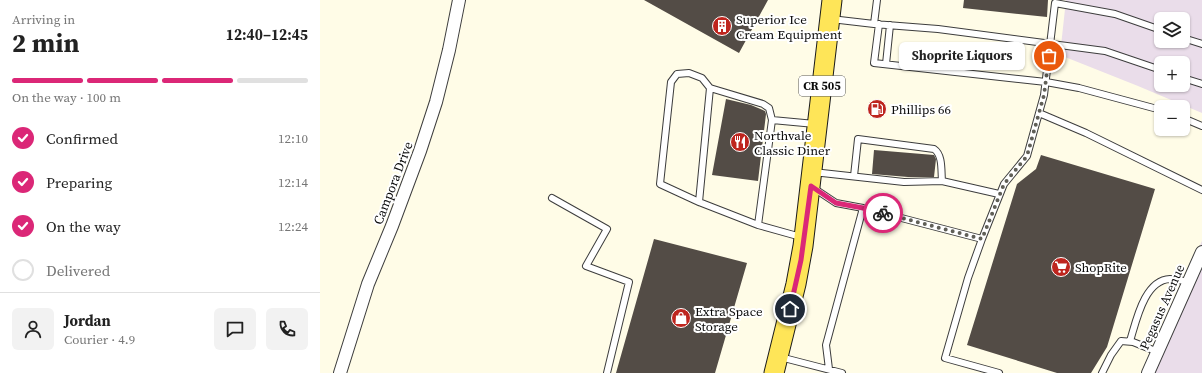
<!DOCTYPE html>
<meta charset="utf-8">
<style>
:root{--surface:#fff;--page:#f2f2f2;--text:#222;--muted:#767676;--line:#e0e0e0;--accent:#db2777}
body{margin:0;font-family:"Source Serif 4",serif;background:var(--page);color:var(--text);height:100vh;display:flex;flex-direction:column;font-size:15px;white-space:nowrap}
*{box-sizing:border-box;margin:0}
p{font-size:13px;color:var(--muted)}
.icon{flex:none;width:22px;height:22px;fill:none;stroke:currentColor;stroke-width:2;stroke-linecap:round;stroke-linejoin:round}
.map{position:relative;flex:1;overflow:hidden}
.drawer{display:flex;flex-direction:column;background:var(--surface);width:320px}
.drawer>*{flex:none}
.tools{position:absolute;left:834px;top:12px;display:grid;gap:8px}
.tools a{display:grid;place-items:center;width:36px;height:36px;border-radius:6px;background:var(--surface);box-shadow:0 1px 3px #0004;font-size:20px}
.pin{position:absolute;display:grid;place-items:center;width:34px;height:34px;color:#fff;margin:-17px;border:2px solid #fff;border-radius:50%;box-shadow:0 1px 4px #0007}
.courier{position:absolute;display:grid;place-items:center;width:40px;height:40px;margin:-20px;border:3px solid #db2777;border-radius:50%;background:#fff;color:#222;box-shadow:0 1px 5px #0007}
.bubble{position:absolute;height:28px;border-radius:6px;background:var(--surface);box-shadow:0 1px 3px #0004;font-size:13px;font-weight:700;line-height:28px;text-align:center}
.headline em{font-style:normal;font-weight:700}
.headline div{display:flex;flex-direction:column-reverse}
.headline{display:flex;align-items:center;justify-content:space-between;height:68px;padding:0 12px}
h1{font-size:26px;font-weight:700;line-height:30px}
.bar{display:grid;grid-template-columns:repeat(4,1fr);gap:6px 4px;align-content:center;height:48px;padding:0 12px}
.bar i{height:5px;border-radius:3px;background:var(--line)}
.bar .on{background:var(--accent)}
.bar p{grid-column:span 4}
.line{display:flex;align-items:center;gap:10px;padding:0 12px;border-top:1px solid var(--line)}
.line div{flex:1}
.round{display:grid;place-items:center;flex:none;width:42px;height:42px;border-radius:6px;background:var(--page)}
ol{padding:0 12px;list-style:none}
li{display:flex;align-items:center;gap:12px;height:44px}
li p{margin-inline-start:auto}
li .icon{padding:4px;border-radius:50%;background:var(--accent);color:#fff;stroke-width:4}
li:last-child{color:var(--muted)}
li i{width:22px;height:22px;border:2px solid var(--line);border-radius:50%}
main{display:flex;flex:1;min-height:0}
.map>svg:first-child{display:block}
.industrial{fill:#eaddea;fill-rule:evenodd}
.building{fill:#534c46}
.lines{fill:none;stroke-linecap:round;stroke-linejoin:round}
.service-casing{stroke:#3d3d3d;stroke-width:8}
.minor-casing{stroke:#3d3d3d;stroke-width:14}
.primary-casing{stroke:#1b1b1b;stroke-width:21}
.service{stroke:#fff;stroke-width:6}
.minor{stroke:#fff;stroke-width:12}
.primary{stroke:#fee558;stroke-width:19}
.done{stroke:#605f57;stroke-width:4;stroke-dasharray:0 7.2}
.route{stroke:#db2777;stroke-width:5}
.labels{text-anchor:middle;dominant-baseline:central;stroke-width:4;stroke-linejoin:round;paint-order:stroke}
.shield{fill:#fff;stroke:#545454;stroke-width:1}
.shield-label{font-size:12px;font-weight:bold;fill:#0a0a0a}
.poi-label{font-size:13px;fill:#0a0a0a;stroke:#fff;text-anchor:start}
.street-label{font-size:13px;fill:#0a0a0a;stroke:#fff}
</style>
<main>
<section class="drawer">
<div class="headline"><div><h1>2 min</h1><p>Arriving in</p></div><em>12:40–12:45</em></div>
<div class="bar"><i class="on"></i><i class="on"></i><i class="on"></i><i></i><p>On the way · 100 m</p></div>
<ol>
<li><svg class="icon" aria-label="check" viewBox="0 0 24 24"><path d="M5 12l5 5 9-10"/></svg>Confirmed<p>12:10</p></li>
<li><svg class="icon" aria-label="check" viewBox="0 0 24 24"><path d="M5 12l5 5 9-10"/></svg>Preparing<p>12:14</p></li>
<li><svg class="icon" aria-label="check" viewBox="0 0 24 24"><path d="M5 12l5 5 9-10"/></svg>On the way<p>12:24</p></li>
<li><i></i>Delivered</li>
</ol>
<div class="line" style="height:72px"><a class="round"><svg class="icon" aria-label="person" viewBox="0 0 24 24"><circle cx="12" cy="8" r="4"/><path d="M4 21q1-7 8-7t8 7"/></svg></a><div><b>Jordan</b><p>Courier · 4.9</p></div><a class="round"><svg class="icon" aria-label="chat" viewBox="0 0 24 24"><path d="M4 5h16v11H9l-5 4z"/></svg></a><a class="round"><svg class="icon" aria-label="phone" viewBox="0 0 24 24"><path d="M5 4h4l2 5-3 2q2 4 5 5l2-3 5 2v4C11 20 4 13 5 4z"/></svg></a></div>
</section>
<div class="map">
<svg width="882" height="373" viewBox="0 0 882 373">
<rect width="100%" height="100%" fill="#fffce7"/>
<path class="industrial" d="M 746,0 L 882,0 L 882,113 L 818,86 L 740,55 ZM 841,19 L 863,19 L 863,41 L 841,41 ZM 841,63 L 863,63 L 863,85 L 841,85 Z
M 882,241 L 882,373 L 822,373 Z"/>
<path class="building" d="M 324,0 L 448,0 L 419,53 Z
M 644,0 L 728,0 L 727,17 L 643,8 Z
M 406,99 L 431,105 L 445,111 L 446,114 L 438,181 L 392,175 Z
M 554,150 L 614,155 L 616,159 L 614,177 L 588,177 L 552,174 Z
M 721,155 L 835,189 L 787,347 L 771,373 L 737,373 L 647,345 L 697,184 L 716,169 Z
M 334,239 L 427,263 L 395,373 L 296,373 Z"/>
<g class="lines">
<defs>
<path id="service" d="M 511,19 L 554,24 L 618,29 L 785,51 L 841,70
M 554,24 L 557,0
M 559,24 L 554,63 L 726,82 L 759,88 L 841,110
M 863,38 L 882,44
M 566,64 L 570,25
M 863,78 L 882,84
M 390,88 L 379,202 L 438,225 L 481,237
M 719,113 L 766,133 L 882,190
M 863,118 L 882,126
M 452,120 L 495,124
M 493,172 L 584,182 L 622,181 L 679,194
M 534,176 L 538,139 L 614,149 C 623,155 621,171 622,181
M 492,187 L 516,203 L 543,208 L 662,239 L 648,278 L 625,358 L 679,373
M 232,198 L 287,229 L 266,266 L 309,282 L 287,373
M 379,202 L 340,184 L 351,82 L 357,74 L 369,73 L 382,78 L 390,88 L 443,104 L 449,108 L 452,120 L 438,225
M 662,239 L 684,184 L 707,156 L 724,95 L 735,3 L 795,14 L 841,30
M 810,341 C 816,322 824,280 850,279 C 856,279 863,281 869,282
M 460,357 L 522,373
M 509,369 L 506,345 L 543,208
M 782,373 L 791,355 L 801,341 L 813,342 L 838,352"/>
<path id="minor" d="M 20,373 L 48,284 L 72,226 L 100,151 L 116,102 L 129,50 L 139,0
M 828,373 L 882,252"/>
<path id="primary" d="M 454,373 L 476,284 L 483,246 L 512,0"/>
</defs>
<use href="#service" class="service-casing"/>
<use href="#minor" class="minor-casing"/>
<use href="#primary" class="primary-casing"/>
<use href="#service" class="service"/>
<use href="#minor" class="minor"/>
<use href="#primary" class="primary"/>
</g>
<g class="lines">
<path class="done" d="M 563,213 L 662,239 L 684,184 L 707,156 L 724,95 L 729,56"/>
<path class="route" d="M 470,309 L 481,260 L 491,186 L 516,203 L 543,208 L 563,213"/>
</g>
<defs>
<symbol id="building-disc" viewBox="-11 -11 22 22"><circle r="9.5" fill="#be251e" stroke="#fff"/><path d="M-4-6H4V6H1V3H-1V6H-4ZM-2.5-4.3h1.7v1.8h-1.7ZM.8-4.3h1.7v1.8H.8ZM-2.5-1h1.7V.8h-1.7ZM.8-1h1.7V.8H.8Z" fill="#fff"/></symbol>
<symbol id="fuel-disc" viewBox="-11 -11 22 22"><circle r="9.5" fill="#be251e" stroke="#fff"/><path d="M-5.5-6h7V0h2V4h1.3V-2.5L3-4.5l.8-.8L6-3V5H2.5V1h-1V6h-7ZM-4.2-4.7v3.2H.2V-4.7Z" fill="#fff"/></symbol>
<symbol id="restaurant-disc" viewBox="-11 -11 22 22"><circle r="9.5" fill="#be251e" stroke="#fff"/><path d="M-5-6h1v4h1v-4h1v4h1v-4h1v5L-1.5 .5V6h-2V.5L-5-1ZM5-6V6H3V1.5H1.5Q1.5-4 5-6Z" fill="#fff"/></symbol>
<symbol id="supermarket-disc" viewBox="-11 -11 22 22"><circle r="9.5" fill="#be251e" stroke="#fff"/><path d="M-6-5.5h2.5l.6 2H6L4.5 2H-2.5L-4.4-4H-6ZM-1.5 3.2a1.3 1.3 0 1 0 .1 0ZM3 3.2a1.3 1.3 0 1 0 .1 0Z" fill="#fff"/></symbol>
<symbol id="shop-disc" viewBox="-11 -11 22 22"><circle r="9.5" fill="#be251e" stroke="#fff"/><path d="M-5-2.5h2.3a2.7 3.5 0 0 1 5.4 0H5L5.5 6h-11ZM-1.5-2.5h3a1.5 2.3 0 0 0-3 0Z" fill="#fff"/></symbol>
</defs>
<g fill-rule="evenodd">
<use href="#building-disc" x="391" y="15" width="22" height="22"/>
<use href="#fuel-disc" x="546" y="98" width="22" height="22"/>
<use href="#restaurant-disc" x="409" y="131" width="22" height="22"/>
<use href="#supermarket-disc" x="730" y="256" width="22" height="22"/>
<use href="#shop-disc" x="350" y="307" width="22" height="22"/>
</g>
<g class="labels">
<rect class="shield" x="479" y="76" width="46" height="20" rx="3"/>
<g class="shield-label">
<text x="502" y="86">CR 505</text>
</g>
<g class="poi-label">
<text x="416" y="19">Superior Ice<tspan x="416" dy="15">Cream Equipment</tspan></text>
<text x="571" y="109">Phillips 66</text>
<text x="434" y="135">Northvale<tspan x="434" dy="15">Classic Diner</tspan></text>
<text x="755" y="267">ShopRite</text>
<text x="375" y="311">Extra Space<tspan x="375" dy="15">Storage</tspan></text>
</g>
<g class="street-label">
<text transform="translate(73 183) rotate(-69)">Campora Drive</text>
<text transform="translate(842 307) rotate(-66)">Pegasus Avenue</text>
</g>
</g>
</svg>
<div class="tools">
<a><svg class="icon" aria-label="layers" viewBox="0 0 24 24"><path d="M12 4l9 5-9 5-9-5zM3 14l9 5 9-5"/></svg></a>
<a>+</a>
<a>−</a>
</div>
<div class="pin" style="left:729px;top:56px;background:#ea580c"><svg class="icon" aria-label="bag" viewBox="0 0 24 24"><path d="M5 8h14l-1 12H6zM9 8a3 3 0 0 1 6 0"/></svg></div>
<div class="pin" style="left:470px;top:309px;background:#1f2937"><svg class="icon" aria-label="home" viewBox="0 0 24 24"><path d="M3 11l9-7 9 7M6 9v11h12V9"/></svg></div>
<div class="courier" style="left:563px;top:213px"><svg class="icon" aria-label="bike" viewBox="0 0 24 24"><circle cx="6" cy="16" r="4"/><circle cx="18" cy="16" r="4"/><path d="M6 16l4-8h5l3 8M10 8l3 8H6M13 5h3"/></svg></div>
<div class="bubble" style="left:579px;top:42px;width:126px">Shoprite Liquors</div>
</div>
</main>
